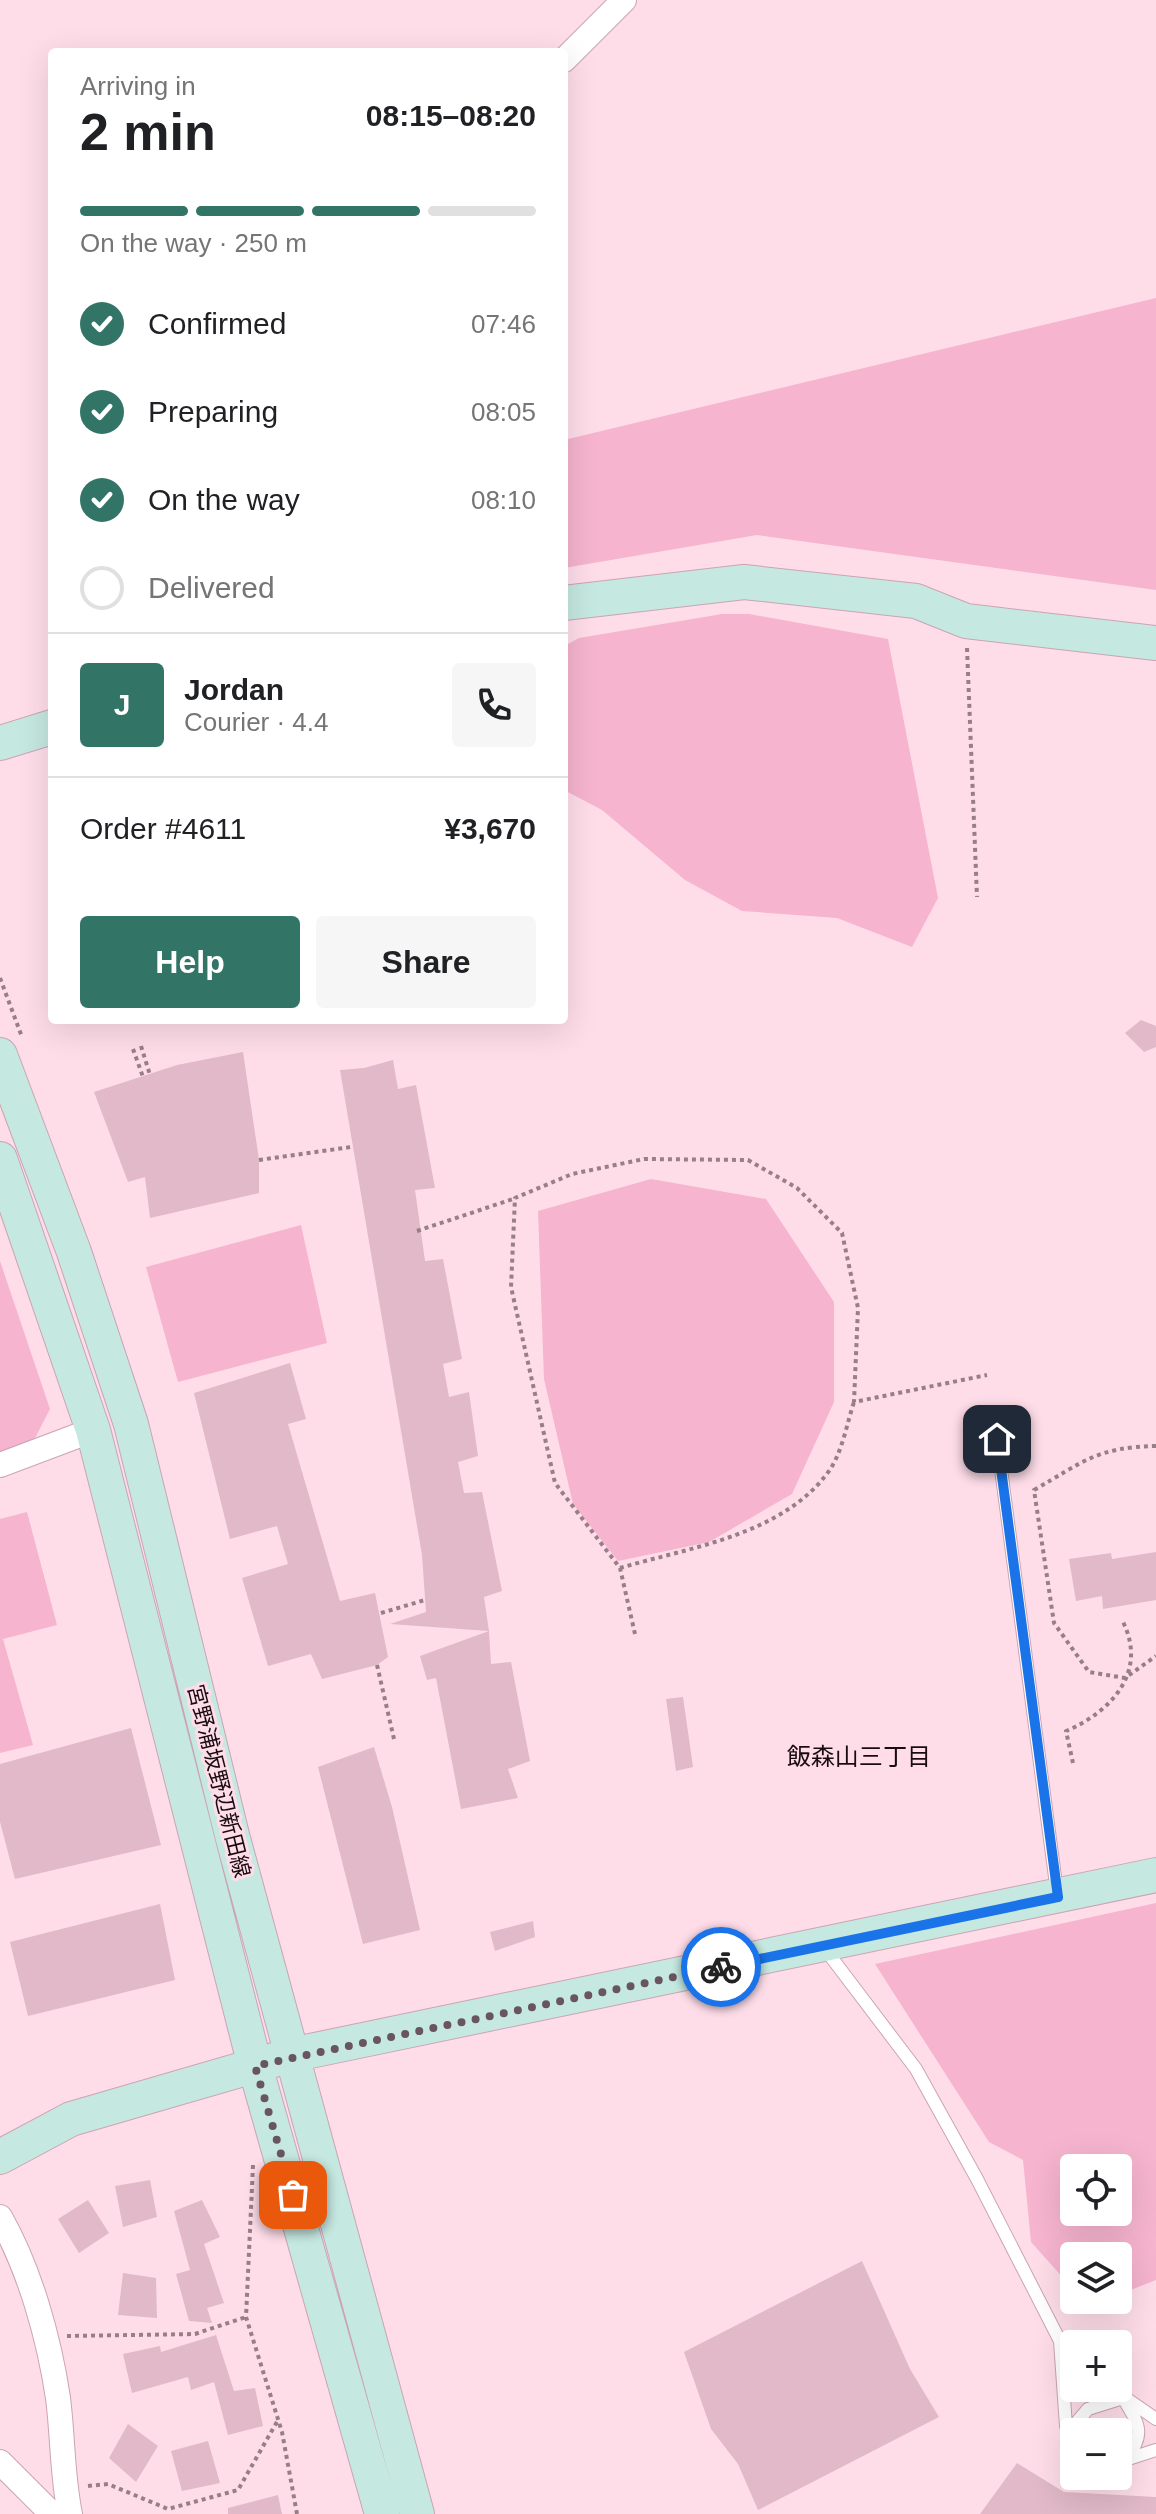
<!DOCTYPE html>
<meta charset="utf-8">
<style>
:root{--surface:#fff;--page:#f6f6f6;--text:#202124;--muted:#757577;--line:#e0e0e0;--accent:#327567}
body{margin:0;font-family:Helvetica,"Noto Sans JP",sans-serif;background:var(--page);color:var(--text);height:100vh;display:flex;flex-direction:column;font-size:30px;white-space:nowrap}
*{box-sizing:border-box;margin:0}
p{font-size:26px;color:var(--muted)}
.icon{flex:none;width:44px;height:44px;fill:none;stroke:currentColor;stroke-width:2;stroke-linecap:round;stroke-linejoin:round}
.map{position:relative;flex:1;overflow:hidden}
.sheet{position:absolute;left:48px;top:48px;width:520px;height:976px;display:flex;flex-direction:column;background:var(--surface);border-radius:8px;box-shadow:0 8px 32px #0002}
.sheet>*{flex:none}
.fabs{position:absolute;left:1060px;top:2154px;display:grid;gap:16px}
.fabs a{display:grid;place-items:center;width:72px;height:72px;border-radius:8px;background:var(--surface);box-shadow:0 8px 32px #0002;font-size:40px}
.pin{position:absolute;display:grid;place-items:center;width:68px;height:68px;color:#fff;margin:-34px;border-radius:16px;box-shadow:0 4px 12px #0006}
.courier{position:absolute;display:grid;place-items:center;width:80px;height:80px;margin:-40px;border:6px solid #1a73e8;border-radius:50%;background:#fff;color:#222;box-shadow:0 2px 10px #0007}
.headline em{font-style:normal;font-weight:600}
.headline div{display:flex;flex-direction:column-reverse}
.headline{display:flex;align-items:center;justify-content:space-between;height:136px;padding:0 32px}
h1{font-size:52px;font-weight:600;line-height:60px}
.bar{display:grid;grid-template-columns:repeat(4,1fr);gap:12px 8px;align-content:center;height:96px;padding:0 32px}
.bar i{height:10px;border-radius:6px;background:var(--line)}
.bar .on{background:var(--accent)}
.bar p{grid-column:span 4}
.line{display:flex;align-items:center;gap:20px;padding:0 32px;border-top:2px solid var(--line)}
.line div{flex:1}
.round{display:grid;place-items:center;flex:none;width:84px;height:84px;border-radius:8px;background:var(--page)}
ol{padding:0 32px;list-style:none}
li{display:flex;align-items:center;gap:24px;height:88px}
li p{margin-inline-start:auto}
li .icon{padding:8px;border-radius:50%;background:var(--accent);color:#fff;stroke-width:4}
li:last-child{color:var(--muted)}
li i{width:44px;height:44px;border:4px solid var(--line);border-radius:50%}
.button{display:flex;gap:16px;margin-top:auto;padding:16px 32px}
.button a{flex:1;height:92px;border-radius:8px;background:var(--accent);color:#fff;font-size:32px;font-weight:600;line-height:92px;text-align:center}
.button a+a{background:var(--page);color:var(--text)}
.map>svg:first-child{display:block}
.green{fill:#f6b4ce;fill-rule:evenodd}
.building{fill:#e1b9c8}
.lines{fill:none;stroke-linecap:round;stroke-linejoin:round}
.lane-casing{stroke:#cba4b3;stroke-width:14}
.street-casing{stroke:#cba4b3;stroke-width:26}
.secondary-casing{stroke:#cba4b3;stroke-width:36}
.path{stroke:#977f88;stroke-width:4;stroke-dasharray:4 4;stroke-linecap:butt}
.lane{stroke:#fff;stroke-width:12}
.street{stroke:#fff;stroke-width:24}
.secondary{stroke:#c5e8e1;stroke-width:34}
.done{stroke:#69555d;stroke-width:8;stroke-dasharray:0 14.4}
.route{stroke:#1a73e8;stroke-width:10}
.labels{text-anchor:middle;dominant-baseline:central;stroke-width:6;stroke-linejoin:round;paint-order:stroke}
.street-label{font-size:22px;fill:#190c11;stroke:#fedde9}
.neighbourhood-label{font-size:24px;fill:#190c11;stroke:#fedde9}
</style>
<div class="map">
<svg width="1156" height="2514" viewBox="0 0 1156 2514">
<rect width="100%" height="100%" fill="#fedde9"/>
<path class="green" d="M 1156,298 L 1156,590 L 757,535 L 564,568 L 564,440 Z
M 722,614 L 749,614 L 888,639 L 938,898 L 912,947 L 837,918 L 742,911 L 685,880 L 602,810 L 564,790 L 564,646 L 579,638 Z
M 651,1179 L 766,1199 L 834,1302 L 834,1402 L 792,1494 L 709,1542 L 618,1561 L 573,1504 L 544,1379 L 538,1211 Z
M 301,1225 L 327,1343 L 178,1382 L 146,1267 Z
M 0,1261 L 50,1409 L 34,1440 L 0,1453 Z
M 27,1512 L 57,1625 L 3,1639 L 33,1745 L 0,1753 L 0,1519 Z
M 1156,1903 L 1156,2280 L 1118,2295 L 1118,2256 L 1074,2256 L 1074,2290 L 1031,2242 L 1023,2160 L 989,2142 L 875,1964 ZM 1118,2168 L 1118,2212 L 1074,2212 L 1074,2168 Z"/>
<path class="building" d="M 1141,1020 L 1156,1026 L 1156,1047 L 1144,1052 L 1125,1033 Z
M 243,1052 L 259,1160 L 259,1193 L 150,1218 L 145,1177 L 128,1182 L 94,1092 L 177,1065 Z
M 393,1060 L 398,1089 L 416,1085 L 435,1188 L 415,1190 L 425,1261 L 443,1259 L 462,1359 L 443,1364 L 449,1397 L 469,1392 L 478,1456 L 458,1462 L 464,1493 L 482,1492 L 502,1591 L 484,1597 L 489,1631 L 390,1624 L 426,1612 L 422,1555 L 340,1070 L 364,1068 Z
M 290,1363 L 306,1419 L 288,1424 L 340,1601 L 375,1593 L 388,1657 L 377,1665 L 322,1679 L 311,1654 L 268,1666 L 242,1578 L 288,1564 L 277,1526 L 230,1539 L 194,1393 Z
M 1156,1552 L 1156,1600 L 1103,1609 L 1102,1596 L 1076,1601 L 1069,1559 L 1111,1553 L 1112,1559 Z
M 489,1631 L 491,1664 L 511,1662 L 530,1761 L 508,1769 L 518,1798 L 461,1809 L 436,1678 L 427,1680 L 420,1656 Z
M 683,1697 L 693,1767 L 676,1771 L 666,1699 Z
M 131,1728 L 161,1845 L 15,1879 L 0,1822 L 0,1764 Z
M 374,1747 L 392,1807 L 420,1930 L 363,1944 L 318,1767 Z
M 160,1904 L 175,1980 L 28,2016 L 10,1942 Z
M 533,1921 L 535,1937 L 495,1951 L 490,1932 Z
M 150,2180 L 157,2217 L 123,2227 L 115,2186 Z
M 88,2200 L 109,2233 L 79,2253 L 58,2219 Z
M 202,2200 L 220,2237 L 204,2244 L 224,2303 L 207,2308 L 212,2323 L 189,2321 L 176,2274 L 190,2270 L 174,2211 Z
M 862,2261 L 910,2369 L 939,2417 L 758,2510 L 738,2464 L 711,2429 L 684,2352 Z
M 123,2273 L 156,2278 L 157,2318 L 118,2315 Z
M 216,2335 L 234,2391 L 255,2388 L 263,2426 L 228,2435 L 214,2382 L 191,2390 L 188,2377 L 132,2393 L 123,2354 L 160,2346 L 161,2352 Z
M 128,2424 L 158,2446 L 136,2482 L 109,2458 Z
M 208,2441 L 220,2483 L 182,2491 L 171,2451 Z
M 1017,2463 L 1064,2492 L 1156,2497 L 1156,2514 L 980,2514 Z
M 278,2495 L 282,2514 L 228,2514 L 228,2508 Z"/>
<g class="lines">
<defs>
<path id="lane" d="M 997,1439 L 1057,1892
M 825,1949 L 916,2069 L 977,2179 L 1060,2341 L 1074,2355
M 1060,2341 L 1066,2426 L 1074,2441
M 1111,2388 L 1156,2419
M 1076,2432 L 1076,2423 L 1088,2409 L 1123,2398 C 1140,2426 1146,2434 1124,2461
M 1125,2460 L 1156,2450"/>
<path id="street" d="M 564,60 L 624,0
M 0,1465 L 93,1430
M 0,2217 C 30,2270 49,2338 58,2398 C 63,2437 62,2475 70,2514
M 0,2462 L 52,2514"/>
<path id="secondary" d="M 564,603 L 744,582 L 916,601 L 966,621 L 1156,643
M 0,743 L 52,727
M 0,1055 L 74,1252 L 131,1424 L 232,1835 L 417,2514
M 0,1159 L 93,1430 L 255,2066 L 382,2514
M 0,2157 L 71,2119 L 291,2055 L 1156,1875"/>
</defs>
<use href="#lane" class="lane-casing"/>
<use href="#street" class="street-casing"/>
<use href="#secondary" class="secondary-casing"/>
<path class="path" d="M 967,648 L 977,897
M 0,978 L 22,1037
M 141,1046 L 150,1075
M 133,1049 L 143,1077
M 259,1160 L 351,1147
M 417,1231 L 513,1199
M 1156,1446 C 1097,1447 1083,1462 1034,1490 L 1054,1623 L 1089,1672 L 1125,1678 L 1156,1656
M 620,1568 C 691,1547 783,1535 829,1471 C 842,1453 847,1423 854,1402
M 381,1613 L 425,1600
M 635,1634 L 620,1568 L 555,1483 L 511,1287 L 515,1198 L 572,1174 L 644,1159 L 748,1160 L 797,1188 L 842,1233 L 858,1308 L 854,1402 L 987,1375
M 377,1665 L 394,1739
M 1073,1763 L 1066,1731 C 1111,1712 1148,1672 1123,1622
M 253,2165 L 246,2317 L 282,2432 L 297,2514
M 67,2336 L 195,2334 L 246,2317
M 88,2486 L 108,2484 L 168,2509 L 238,2490 L 278,2420"/>
<use href="#lane" class="lane"/>
<use href="#street" class="street"/>
<use href="#secondary" class="secondary"/>
</g>
<g class="lines">
<path class="done" d="M 293,2195 L 255,2066 L 721,1967"/>
<path class="route" d="M 721,1967 L 1058,1897 L 997,1439"/>
</g>
<g class="labels">
<g class="street-label">
<text transform="translate(219 1781) rotate(76)">宮野浦坂野辺新田線</text>
</g>
<g class="neighbourhood-label">
<text x="859" y="1756">飯森山三丁目</text>
</g>
</g>
</svg>
<div class="fabs">
<a><svg class="icon" aria-label="locate" viewBox="0 0 24 24"><circle cx="12" cy="12" r="6"/><path d="M12 2v4M12 18v4M2 12h4M18 12h4"/></svg></a>
<a><svg class="icon" aria-label="layers" viewBox="0 0 24 24"><path d="M12 4l9 5-9 5-9-5zM3 14l9 5 9-5"/></svg></a>
<a>+</a>
<a>−</a>
</div>
<div class="pin" style="left:293px;top:2195px;background:#ea580c"><svg class="icon" aria-label="bag" viewBox="0 0 24 24"><path d="M5 8h14l-1 12H6zM9 8a3 3 0 0 1 6 0"/></svg></div>
<div class="pin" style="left:997px;top:1439px;background:#1f2937"><svg class="icon" aria-label="home" viewBox="0 0 24 24"><path d="M3 11l9-7 9 7M6 9v11h12V9"/></svg></div>
<div class="courier" style="left:721px;top:1967px"><svg class="icon" aria-label="bike" viewBox="0 0 24 24"><circle cx="6" cy="16" r="4"/><circle cx="18" cy="16" r="4"/><path d="M6 16l4-8h5l3 8M10 8l3 8H6M13 5h3"/></svg></div>
<section class="sheet">
<div class="headline"><div><h1>2 min</h1><p>Arriving in</p></div><em>08:15–08:20</em></div>
<div class="bar"><i class="on"></i><i class="on"></i><i class="on"></i><i></i><p>On the way · 250 m</p></div>
<ol>
<li><svg class="icon" aria-label="check" viewBox="0 0 24 24"><path d="M5 12l5 5 9-10"/></svg>Confirmed<p>07:46</p></li>
<li><svg class="icon" aria-label="check" viewBox="0 0 24 24"><path d="M5 12l5 5 9-10"/></svg>Preparing<p>08:05</p></li>
<li><svg class="icon" aria-label="check" viewBox="0 0 24 24"><path d="M5 12l5 5 9-10"/></svg>On the way<p>08:10</p></li>
<li><i></i>Delivered</li>
</ol>
<div class="line" style="height:144px"><b class="round" style="background:var(--accent);color:#fff">J</b><div><b>Jordan</b><p>Courier · 4.4</p></div><a class="round"><svg class="icon" aria-label="phone" viewBox="0 0 24 24"><path d="M5 4h4l2 5-3 2q2 4 5 5l2-3 5 2v4C11 20 4 13 5 4z"/></svg></a></div>
<div class="line" style="height:104px"><div>Order #4611</div><b>¥3,670</b></div>
<div class="button"><a>Help</a><a>Share</a></div>
</section>
</div>
